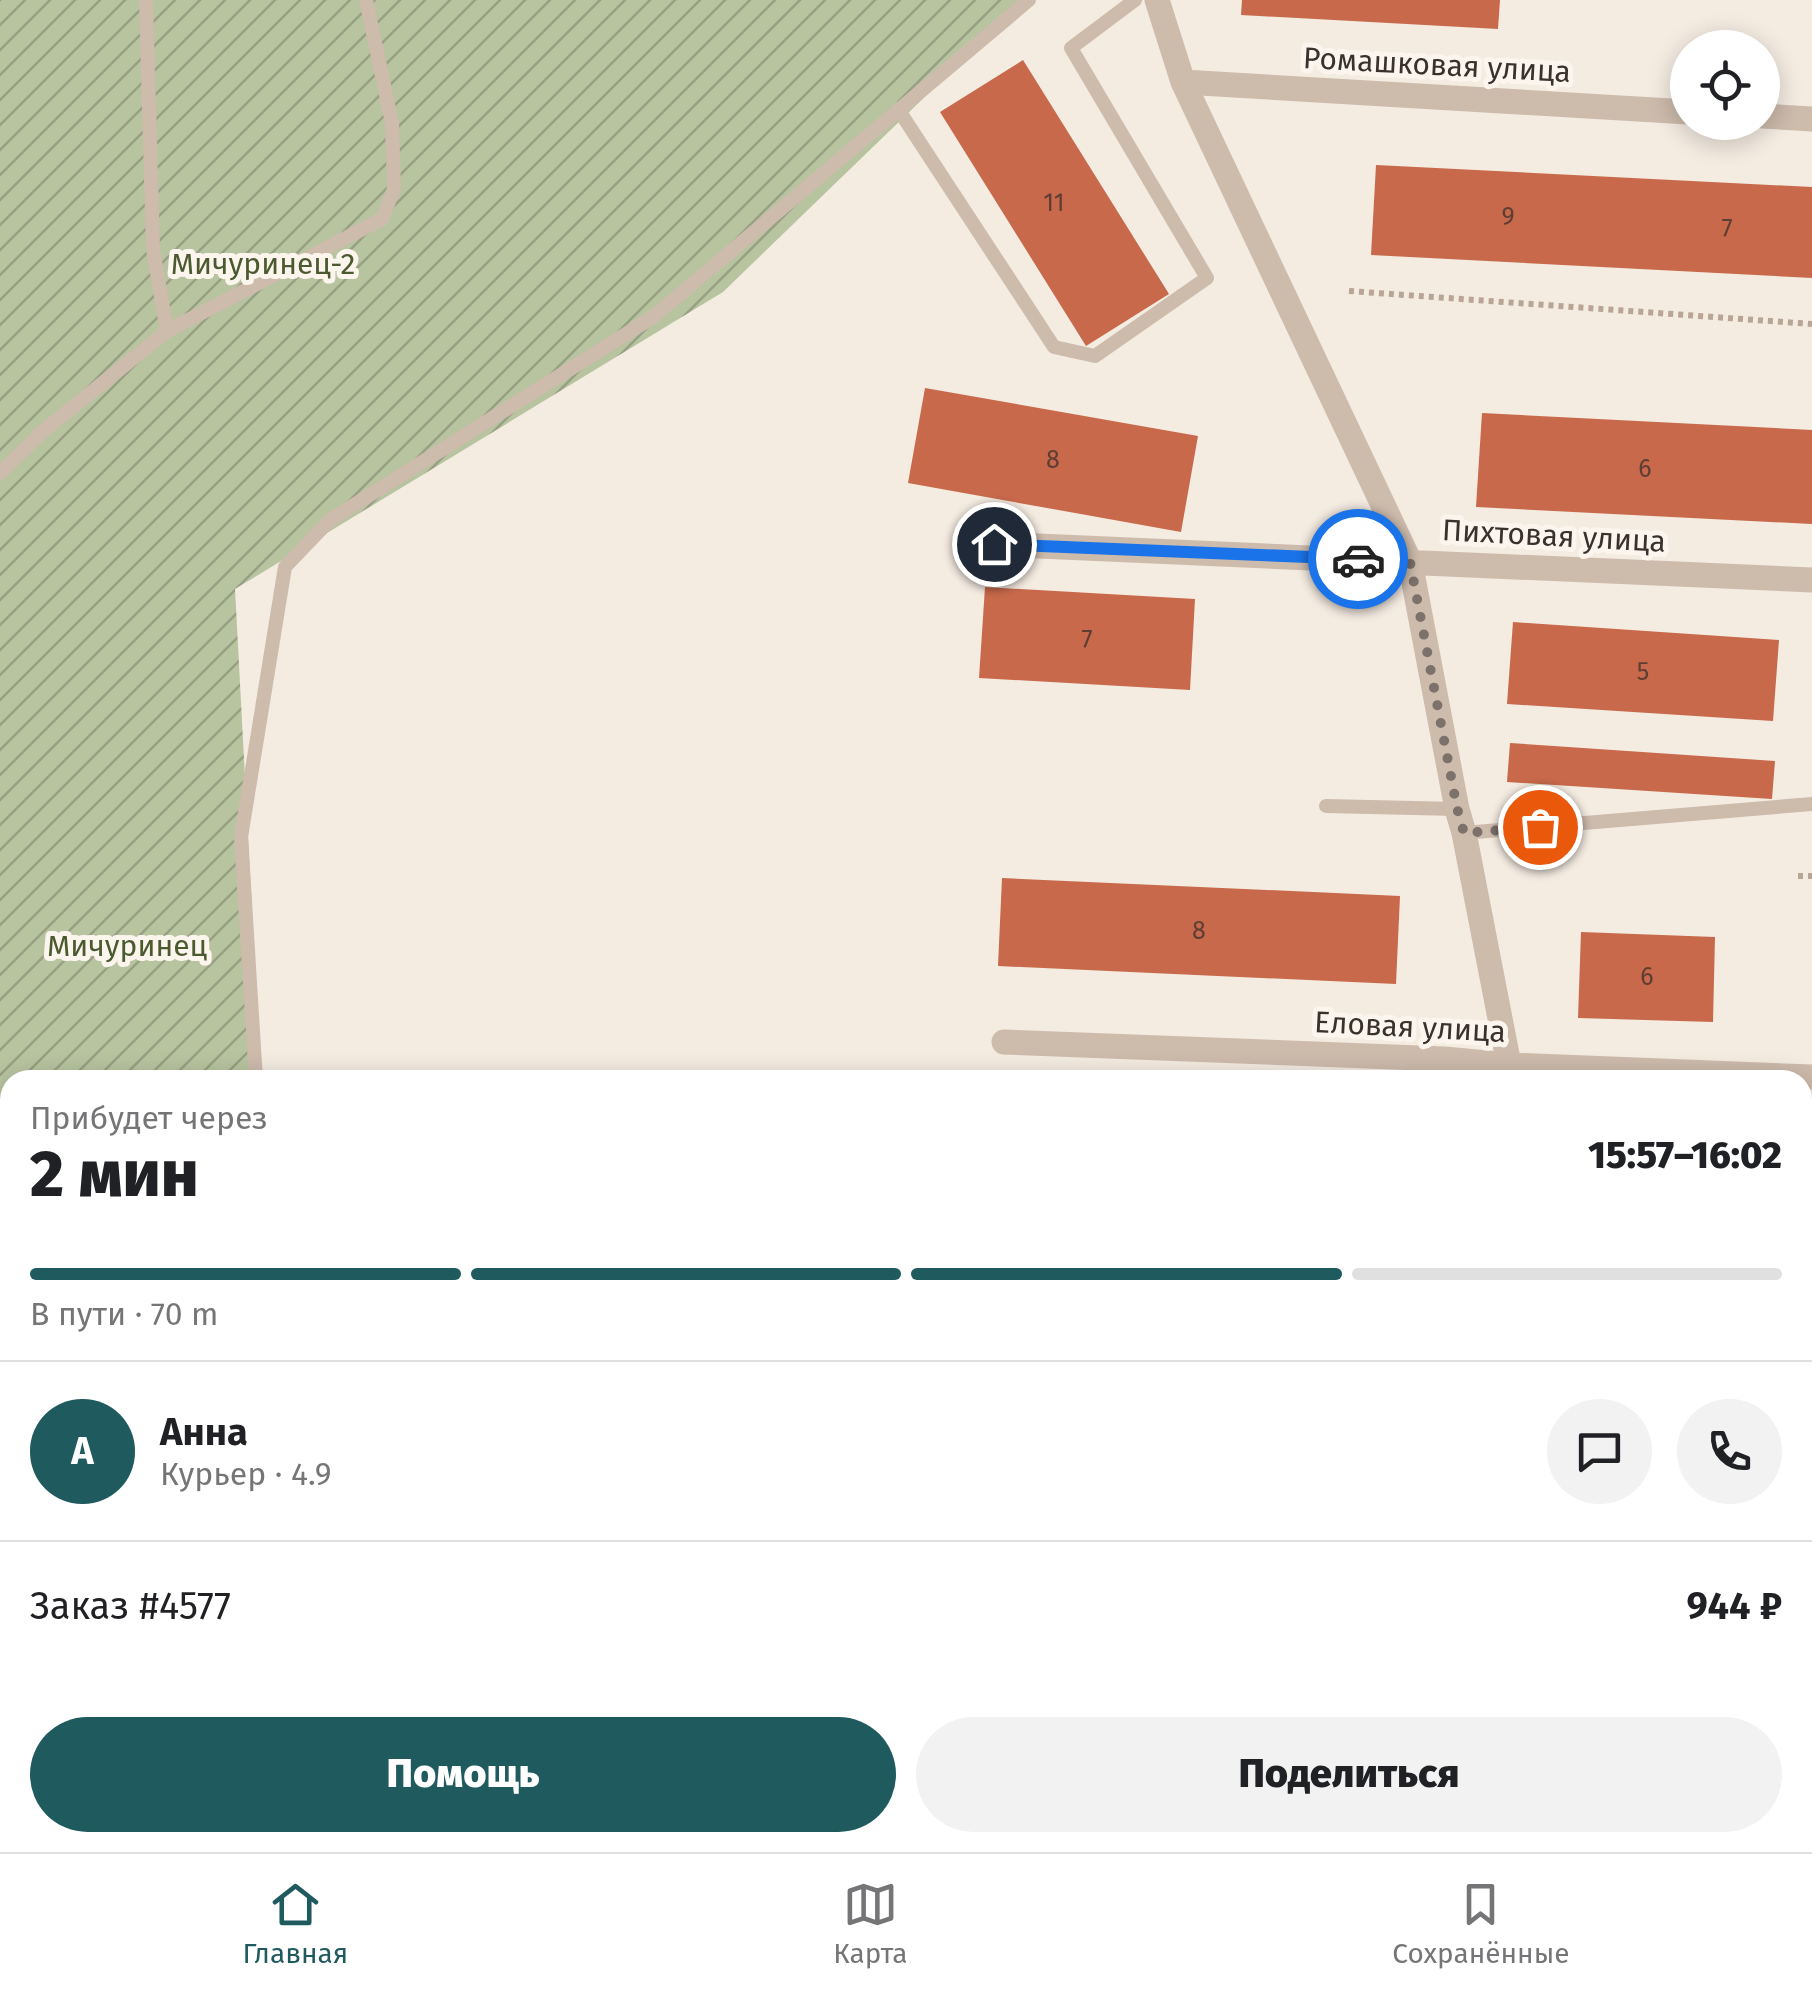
<!DOCTYPE html>
<html lang="ru">
<meta charset="utf-8">
<style>
:root{--surface:#fff;--page:#f2f2f2;--text:#202124;--muted:#757577;--line:#e0e0e0;--accent:#1f5a5e}
body{margin:0;font-family:"Fira Sans",sans-serif;background:var(--page);color:var(--text);height:100vh;display:flex;flex-direction:column;font-size:38px;white-space:nowrap}
*{box-sizing:border-box;margin:0}
p{font-size:32px;color:var(--muted)}
.icon{flex:none;width:55px;height:55px;fill:none;stroke:currentColor;stroke-width:2;stroke-linecap:round;stroke-linejoin:round}
.map{position:relative;flex:1;overflow:hidden}
.panel{position:absolute;left:0px;top:1070px;width:1812px;height:782px;display:flex;flex-direction:column;background:var(--surface);border-radius:30px 30px 0 0;box-shadow:0 5px 25px #0003}
.panel>*{flex:none}
.buttons{position:absolute;left:1670px;top:30px;display:grid;gap:20px}
.buttons a{display:grid;place-items:center;width:110px;height:110px;border-radius:50%;background:var(--surface);box-shadow:0 5px 25px #0003;font-size:50px}
.pin{position:absolute;display:grid;place-items:center;width:85px;height:85px;color:#fff;margin:-42px;border:5px solid #fff;border-radius:50%;box-shadow:0 2px 10px #0007}
.courier{position:absolute;display:grid;place-items:center;width:100px;height:100px;margin:-50px;border:8px solid #1a73e8;border-radius:50%;background:#fff;color:#222;box-shadow:0 2px 12px #0007}
.overview em{font-style:normal;font-weight:800}
.overview div{display:flex;flex-direction:column-reverse}
.overview{display:flex;align-items:center;justify-content:space-between;height:170px;padding:0 30px}
h1{font-size:65px;font-weight:800;line-height:75px}
.bar{display:grid;grid-template-columns:repeat(4,1fr);gap:15px 10px;align-content:center;height:120px;padding:0 30px}
.bar i{height:12px;border-radius:8px;background:var(--line)}
.bar .current{background:var(--accent)}
.bar p{grid-column:span 4}
.line{display:flex;align-items:center;gap:25px;padding:0 30px;border-top:2px solid var(--line)}
.line div{flex:1}
.round{display:grid;place-items:center;flex:none;width:105px;height:105px;border-radius:52px;background:var(--page)}
.cta{display:flex;gap:20px;margin-top:auto;padding:20px 30px}
.cta a{flex:1;height:115px;border-radius:60px;background:var(--accent);color:#fff;font-size:40px;font-weight:800;line-height:115px;text-align:center}
.cta a+a{background:var(--page);color:var(--text)}
.menu{display:flex;justify-content:space-around;align-items:center;height:140px;border-top:2px solid var(--line);background:var(--surface);font-size:28px;color:var(--muted)}
.menu a{display:grid;justify-items:center;gap:5px}
.menu .current{color:var(--accent)}
.map>svg:first-child{display:block}
.garden{fill:url(#garden-furrows)}
.building{fill:#c8694b}
.lines{fill:none;stroke-linecap:round;stroke-linejoin:round}
.path{stroke:#b9a596;stroke-width:6;stroke-dasharray:5 5;stroke-linecap:butt}
.lane{stroke:#cdbbac;stroke-width:14}
.street{stroke:#cdbbac;stroke-width:25}
.done{stroke:#7c716b;stroke-width:10;stroke-dasharray:0 18}
.route{stroke:#1a73e8;stroke-width:12}
.labels{text-anchor:middle;dominant-baseline:central;stroke-width:10;stroke-linejoin:round;paint-order:stroke}
.number-label{font-size:25px;fill:#5e3e33}
.street-label{font-size:30px;fill:#3b302b;stroke:#fbf5ee}
.park-label{font-size:30px;fill:#4a5a2e;stroke:#fbf5ee}
</style>
<div class="map">
<svg width="1812" height="1852" viewBox="0 0 1812 1852">
<defs>
<pattern id="garden-furrows" width="10" height="10" patternUnits="userSpaceOnUse" patternTransform="scale(2.5)"><rect width="10" height="10" fill="#b8c4a0"/><path d="M-1 1l2-2M0 10L10 0M9 11l2-2" fill="none" stroke="#97a083"/></pattern>
</defs>
<rect width="100%" height="100%" fill="#f4ebe1"/>
<path class="garden" d="M 0,0 L 1025,0 L 723,292 L 235,589 L 261,1080 L 10,1080 L 10,1842 L 651,1842 L 654,1852 L 0,1852 Z
M 1812,1525 L 1812,1852 L 657,1852 L 693,1842 L 1802,1842 L 1802,1527 Z"/>
<path class="building" d="M 1242,0 L 1500,0 L 1498,29 L 1241,15 Z
M 1023,60 L 1169,294 L 1086,346 L 940,112 Z
M 1376,165 L 1812,187 L 1812,278 L 1371,255 Z
M 925,388 L 1198,436 L 1181,532 L 908,483 Z
M 1482,413 L 1812,430 L 1812,524 L 1476,507 Z
M 985,587 L 1195,599 L 1190,690 L 979,678 Z
M 1513,622 L 1779,640 L 1773,721 L 1507,704 Z
M 1510,743 L 1775,761 L 1772,799 L 1507,782 Z
M 1002,878 L 1400,896 L 1396,984 L 998,966 Z
M 1581,932 L 1715,937 L 1713,1022 L 1578,1018 Z
M 931,1842 L 992,1842 L 994,1850 L 933,1852 Z"/>
<g class="lines">
<path class="path" d="M 1349,291 L 1812,324
M 1798,876 L 1812,876
M 1802,1272 L 1812,1272
M 0,1277 L 10,1300
M 241,1842 L 245,1852"/>
<path class="lane" d="M 146,0 L 153,249 L 167,331
M 898,109 L 1054,347 L 1095,356 L 1207,278 L 1071,48 L 1135,0
M 0,473 L 42,432 L 167,331 L 382,219 L 394,189 L 392,123 L 366,0
M 1326,806 L 1457,809
M 1464,833 L 1812,804
M 256,1080 L 241,837 L 285,567 L 330,520 L 653,317 L 1029,0"/>
<path class="street" d="M 1157,0 L 1183,82 L 1410,562 L 1457,809 L 1464,833 L 1512,1080
M 1183,82 L 1688,112
M 1762,116 L 1812,119
M 994,544 L 1812,580
M 1004,1042 L 1444,1059 L 1509,1065 L 1812,1077
M 1802,1509 L 1812,1507"/>
</g>
<g class="lines">
<path class="done" d="M 1358,559 L 1410,562 L 1457,808 L 1464,833 L 1540,827"/>
<path class="route" d="M 994,544 L 1358,559"/>
</g>
<g class="labels">
<g class="number-label">
<text x="1054" y="203">11</text>
<text x="1508" y="217">9</text>
<text x="1727" y="228">7</text>
<text x="1053" y="460">8</text>
<text x="1645" y="469">6</text>
<text x="1087" y="639">7</text>
<text x="1643" y="672">5</text>
<text x="1199" y="931">8</text>
<text x="1647" y="977">6</text>
</g>
<g class="street-label">
<text transform="translate(1437 65) rotate(3)">Ромашковая улица</text>
<text transform="translate(1554 536) rotate(3)">Пихтовая улица</text>
<text transform="translate(1410 1027) rotate(3)">Еловая улица</text>
</g>
<g class="park-label">
<text x="263" y="264">Мичуринец-2</text>
<text x="127" y="946">Мичуринец</text>
</g>
</g>
</svg>
<div class="buttons">
<a><svg class="icon" aria-label="locate" viewBox="0 0 24 24"><circle cx="12" cy="12" r="6"/><path d="M12 2v4M12 18v4M2 12h4M18 12h4"/></svg></a>
</div>
<div class="pin" style="left:1540px;top:827px;background:#ea580c"><svg class="icon" aria-label="bag" viewBox="0 0 24 24"><path d="M5 8h14l-1 12H6zM9 8a3 3 0 0 1 6 0"/></svg></div>
<div class="pin" style="left:994px;top:544px;background:#1f2937"><svg class="icon" aria-label="home" viewBox="0 0 24 24"><path d="M3 11l9-7 9 7M6 9v11h12V9"/></svg></div>
<div class="courier" style="left:1358px;top:559px"><svg class="icon" aria-label="car" viewBox="0 0 24 24"><path d="M5 17H2v-5l4-1 3-4h7l3 4 3 1v5h-3M9 17h6M6 11h13"/><circle cx="7" cy="17" r="2"/><circle cx="17" cy="17" r="2"/></svg></div>
<section class="panel">
<div class="overview"><div><h1>2 мин</h1><p>Прибудет через</p></div><em>15:57–16:02</em></div>
<div class="bar"><i class="current"></i><i class="current"></i><i class="current"></i><i></i><p>В пути · 70 m</p></div>
<div class="line" style="height:180px"><b class="round" style="background:var(--accent);color:#fff">А</b><div><b>Анна</b><p>Курьер · 4.9</p></div><a class="round"><svg class="icon" aria-label="chat" viewBox="0 0 24 24"><path d="M4 5h16v11H9l-5 4z"/></svg></a><a class="round"><svg class="icon" aria-label="phone" viewBox="0 0 24 24"><path d="M5 4h4l2 5-3 2q2 4 5 5l2-3 5 2v4C11 20 4 13 5 4z"/></svg></a></div>
<div class="line" style="height:130px"><div>Заказ #4577</div><b>944 ₽</b></div>
<div class="cta"><a>Помощь</a><a>Поделиться</a></div>
</section>
</div>
<nav class="menu">
<a class="current"><svg class="icon" aria-label="home" viewBox="0 0 24 24"><path d="M3 11l9-7 9 7M6 9v11h12V9"/></svg>Главная</a>
<a><svg class="icon" aria-label="map" viewBox="0 0 24 24"><path d="M3 6l6-2 6 2 6-2v14l-6 2-6-2-6 2zM9 4v14M15 6v14"/></svg>Карта</a>
<a><svg class="icon" aria-label="saved" viewBox="0 0 24 24"><path d="M7 4h10v16l-5-4-5 4z"/></svg>Сохранённые</a>
</nav>
